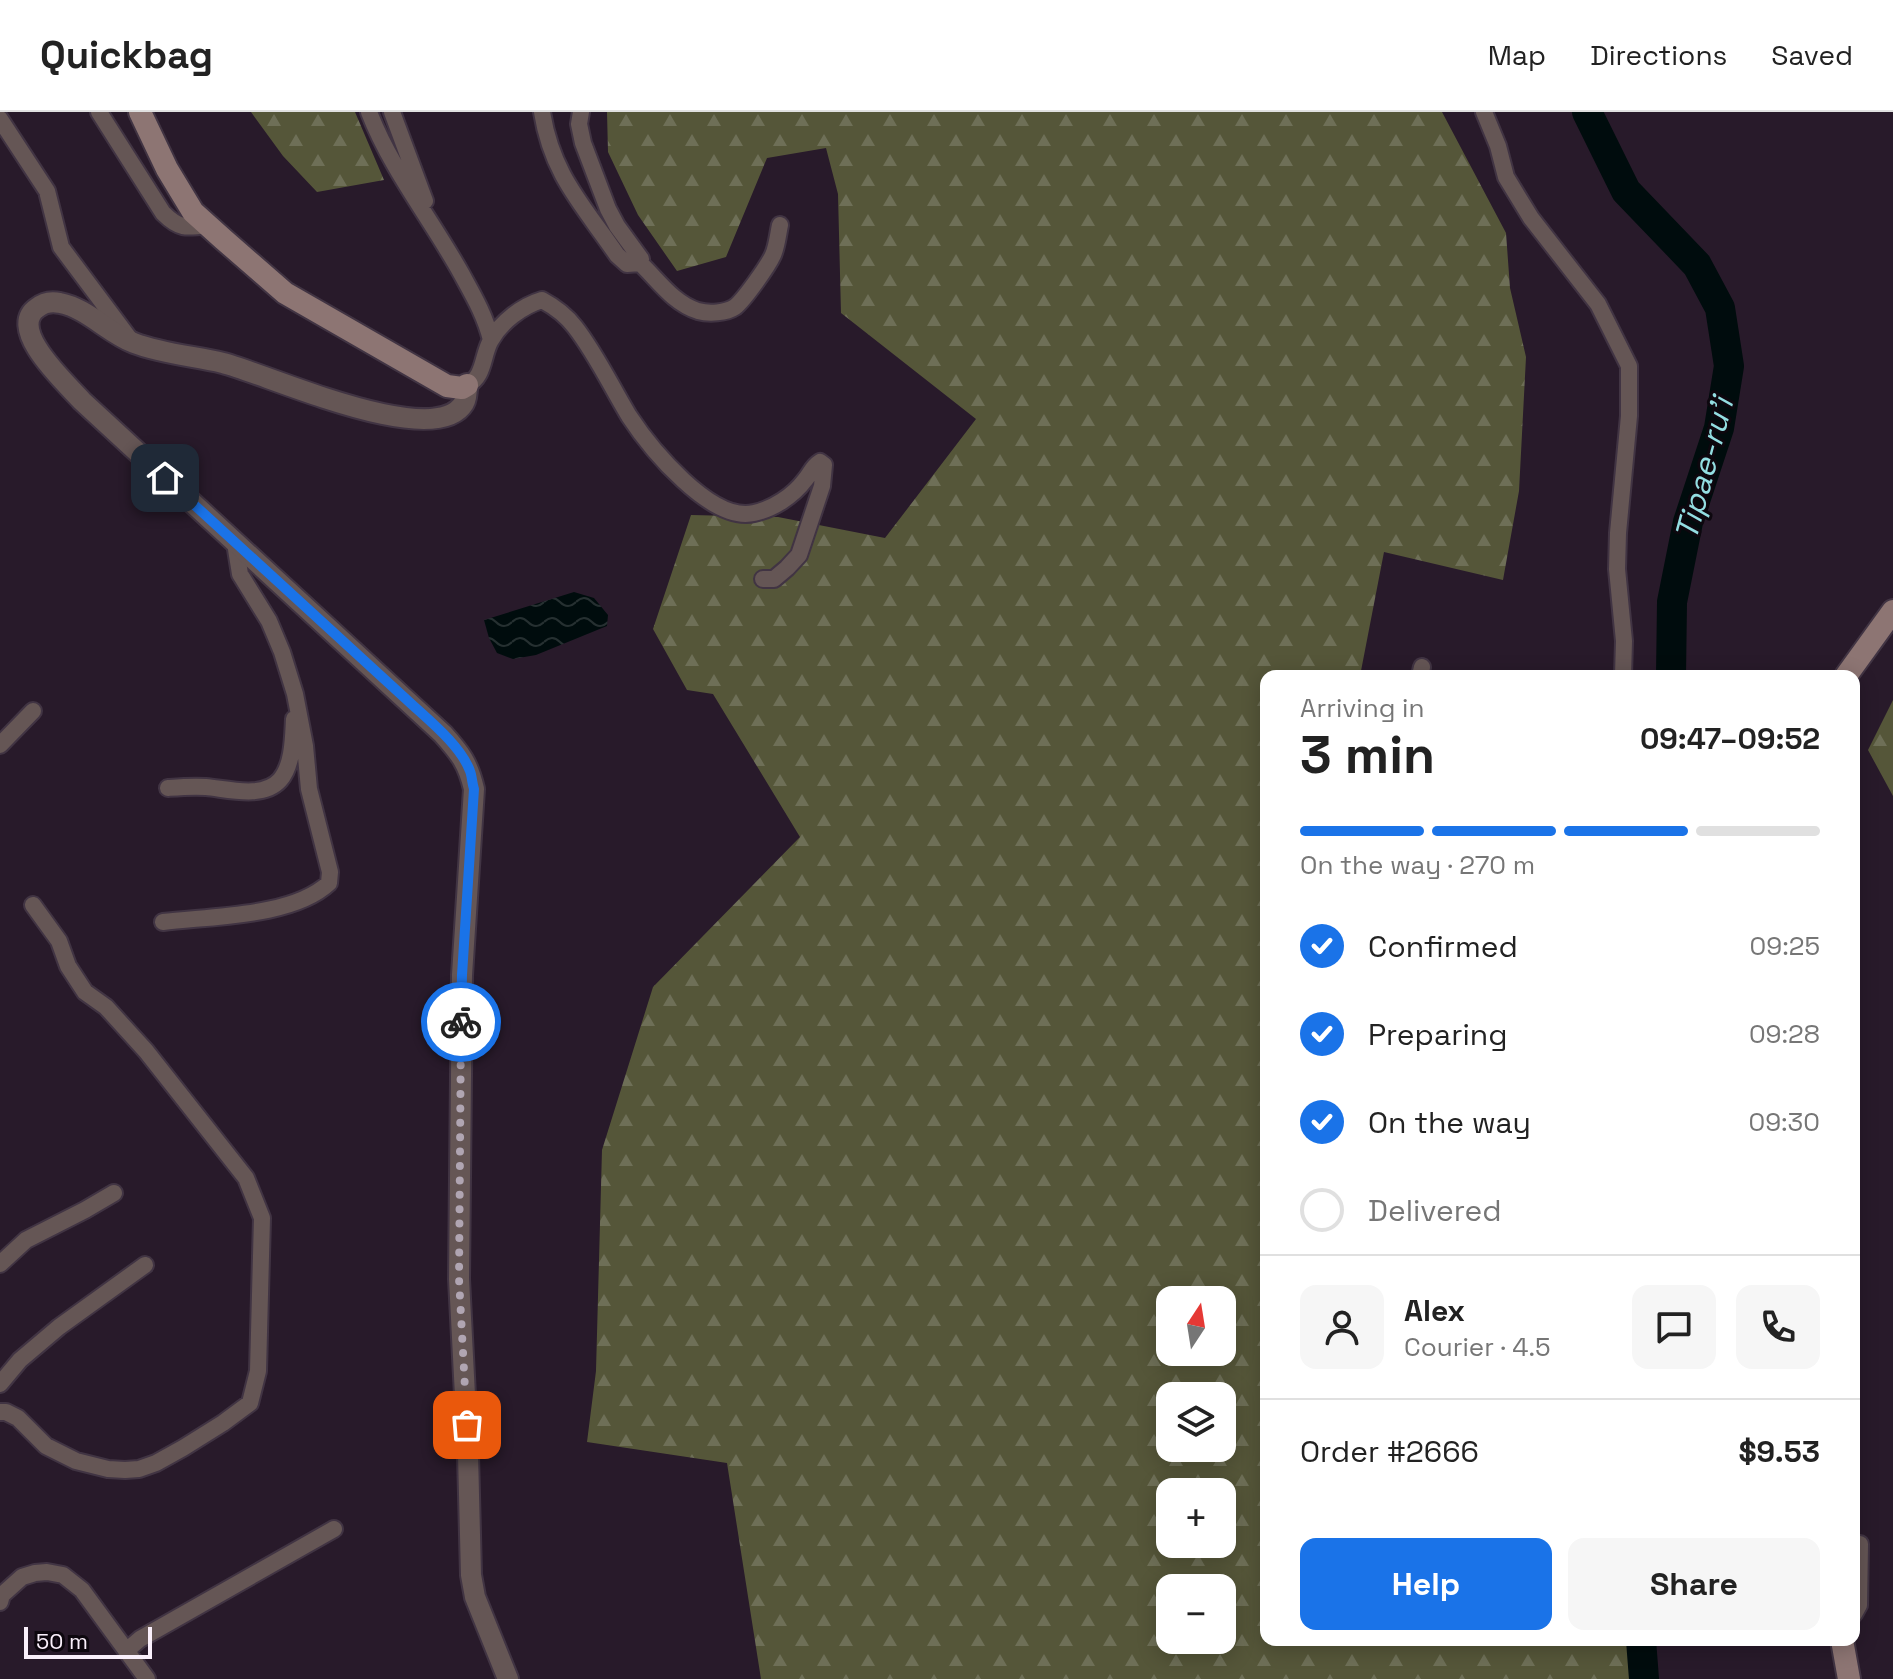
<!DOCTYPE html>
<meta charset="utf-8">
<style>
:root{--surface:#fff;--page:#f6f6f6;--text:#222;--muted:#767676;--line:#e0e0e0;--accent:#1a73e8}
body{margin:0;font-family:"Space Grotesk",sans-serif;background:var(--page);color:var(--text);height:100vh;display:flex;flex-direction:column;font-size:30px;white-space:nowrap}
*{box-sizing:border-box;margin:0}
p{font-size:26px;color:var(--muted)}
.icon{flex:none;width:44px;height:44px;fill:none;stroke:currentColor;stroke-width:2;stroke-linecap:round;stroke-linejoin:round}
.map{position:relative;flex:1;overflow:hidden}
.panel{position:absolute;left:1260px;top:558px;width:600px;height:976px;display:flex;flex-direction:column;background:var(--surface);border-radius:16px;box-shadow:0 4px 20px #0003}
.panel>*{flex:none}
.needle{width:52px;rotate:12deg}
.controls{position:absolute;left:1156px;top:1174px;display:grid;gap:16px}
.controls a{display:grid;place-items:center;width:80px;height:80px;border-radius:16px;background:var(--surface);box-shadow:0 4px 20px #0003;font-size:40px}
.scale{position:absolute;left:24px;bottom:20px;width:128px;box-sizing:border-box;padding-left:8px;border:4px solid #faf0fb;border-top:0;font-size:22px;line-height:28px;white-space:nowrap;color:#faf0fb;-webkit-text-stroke:6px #0d070e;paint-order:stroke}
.pin{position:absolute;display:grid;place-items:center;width:68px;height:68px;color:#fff;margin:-34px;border-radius:16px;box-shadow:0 4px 12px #0006}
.courier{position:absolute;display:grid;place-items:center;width:80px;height:80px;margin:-40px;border:6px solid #1a73e8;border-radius:50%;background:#fff;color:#222;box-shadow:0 2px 10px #0007}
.headline em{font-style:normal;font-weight:600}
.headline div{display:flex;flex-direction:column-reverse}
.headline{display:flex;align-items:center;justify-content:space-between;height:136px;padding:0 40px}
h1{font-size:52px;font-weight:600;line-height:60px}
.bar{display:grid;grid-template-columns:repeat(4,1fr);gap:12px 8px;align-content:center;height:96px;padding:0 40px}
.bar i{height:10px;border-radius:6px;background:var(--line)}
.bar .selected{background:var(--accent)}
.bar p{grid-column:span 4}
.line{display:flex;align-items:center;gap:20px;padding:0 40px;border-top:2px solid var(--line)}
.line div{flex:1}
.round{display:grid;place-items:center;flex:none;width:84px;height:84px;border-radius:16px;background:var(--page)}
ol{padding:0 40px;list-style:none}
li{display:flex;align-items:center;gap:24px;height:88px}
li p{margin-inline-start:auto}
li .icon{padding:8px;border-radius:50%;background:var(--accent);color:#fff;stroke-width:4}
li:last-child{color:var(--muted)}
li i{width:44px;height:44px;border:4px solid var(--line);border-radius:50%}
.primary-button{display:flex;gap:16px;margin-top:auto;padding:16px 40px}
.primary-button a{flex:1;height:92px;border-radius:16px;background:var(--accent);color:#fff;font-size:32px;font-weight:600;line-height:92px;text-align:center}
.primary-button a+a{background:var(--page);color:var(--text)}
header{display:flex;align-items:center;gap:48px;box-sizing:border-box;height:112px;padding:0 40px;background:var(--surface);border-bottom:2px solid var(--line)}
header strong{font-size:38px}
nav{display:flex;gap:44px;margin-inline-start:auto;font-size:28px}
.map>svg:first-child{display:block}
.forest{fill:url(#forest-firs);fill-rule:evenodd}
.water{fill:url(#water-waves)}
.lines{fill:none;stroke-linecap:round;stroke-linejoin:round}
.river{stroke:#000c0d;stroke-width:30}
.minor-casing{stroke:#413443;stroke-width:20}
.tertiary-casing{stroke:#413443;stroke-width:24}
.secondary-casing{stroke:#413443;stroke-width:26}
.minor{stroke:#655655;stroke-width:16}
.tertiary{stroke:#655655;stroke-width:20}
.secondary{stroke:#8d7573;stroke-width:22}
.done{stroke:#b0a5b2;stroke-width:8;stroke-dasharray:0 14.4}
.route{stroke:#1a73e8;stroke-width:10}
.labels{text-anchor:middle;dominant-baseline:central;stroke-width:6;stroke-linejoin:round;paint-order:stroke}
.water-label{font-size:32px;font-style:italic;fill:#93dee2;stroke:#0d070e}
</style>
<header>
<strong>Quickbag</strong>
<nav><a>Map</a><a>Directions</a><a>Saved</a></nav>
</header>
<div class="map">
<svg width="1893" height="1567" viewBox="0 0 1893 1567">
<defs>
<pattern id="forest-firs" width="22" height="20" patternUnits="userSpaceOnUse" patternTransform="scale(2)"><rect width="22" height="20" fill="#555639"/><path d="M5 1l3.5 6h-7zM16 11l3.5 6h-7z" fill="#6e6f57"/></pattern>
<pattern id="water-waves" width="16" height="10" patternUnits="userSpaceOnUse" patternTransform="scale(2)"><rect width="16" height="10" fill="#000c0d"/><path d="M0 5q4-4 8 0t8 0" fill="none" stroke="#263031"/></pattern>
</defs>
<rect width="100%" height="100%" fill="#281a2a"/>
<path class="forest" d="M 251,0 L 355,0 L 384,68 L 317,80 L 283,44 Z
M 607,0 L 1442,0 L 1506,121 L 1510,176 L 1526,245 L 1519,379 L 1503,468 L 1384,440 L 1360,564 L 1266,564 L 1266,1528 L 1654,1528 L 1658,1567 L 761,1567 L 727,1351 L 587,1330 L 596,1259 L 602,1038 L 653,875 L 800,725 L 713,582 L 687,578 L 653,517 L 691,403 L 778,405 L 885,426 L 976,307 L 841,201 L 838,82 L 826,36 L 767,46 L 726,145 L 677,159 L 638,103 L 608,40 ZM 1170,1188 L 1222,1188 L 1222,1240 L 1170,1240 ZM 1170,1284 L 1222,1284 L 1222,1336 L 1170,1336 ZM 1170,1380 L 1222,1380 L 1222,1432 L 1170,1432 ZM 1170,1476 L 1222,1476 L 1222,1528 L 1170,1528 Z
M 1893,588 L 1893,684 L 1868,638 Z"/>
<path class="water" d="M 574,480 L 594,486 L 608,503 L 607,514 L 536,543 L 513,547 L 497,541 L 489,526 L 484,508 Z"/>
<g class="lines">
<path class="river" d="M 1587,0 L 1626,79 L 1697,153 L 1720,196 L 1729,254 L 1719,316 L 1688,410 L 1672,490 L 1671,564
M 1641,1528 L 1644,1567"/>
<defs>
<path id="minor" d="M 99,0 L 163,101 C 179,117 186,116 207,113
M 369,0 C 391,57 431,107 461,161 C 473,183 485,203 491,228
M 392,0 L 425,89
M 542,0 C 552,63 583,93 617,143 L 627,152 L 640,151 L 641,147 L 617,114 L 608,97 L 583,31 L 579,12 L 581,0
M 1484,0 L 1498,34 L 1506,65 L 1531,106 L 1598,192 L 1629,254 L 1629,304 L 1618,421 L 1617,457 L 1624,529 L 1623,564
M 0,7 L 47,79 L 61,135 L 129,226
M 640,151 C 658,168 673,191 698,199 C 709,202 726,201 735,195 C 744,188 768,154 773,143 C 777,134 778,122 780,113
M 467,273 C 485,265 482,243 491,228 C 501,210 522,194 542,188 C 555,195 566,203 575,215 C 596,242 611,274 629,304 C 650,336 711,411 754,401 C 773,397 793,384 805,368 C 811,361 812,355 820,350 L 824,353 L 822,374 L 799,443 L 787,456 L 774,467 L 763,467
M 1420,564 L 1422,555
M 0,633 L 33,599
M 168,676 C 181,675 193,674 206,675 C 228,677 263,687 280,668 C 293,653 293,626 294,607
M 163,810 C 211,804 293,805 329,771 L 330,760 L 309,677 L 305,634 L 295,582 L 282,540 L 269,509 L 240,462 L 235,431
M 0,1152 L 26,1128 L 85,1098 L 114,1081
M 0,1272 L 20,1248 L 59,1215 L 145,1153
M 0,1300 L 6,1300 L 18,1306 L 46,1334 L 76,1349 L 108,1357 L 125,1358 L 139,1357 L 156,1351 L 183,1336 L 223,1311 L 250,1291 L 258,1259 L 262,1106 L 246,1066 L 146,939 L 106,895 L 85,880 L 68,854 L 59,829 L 33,793
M 0,1490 L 2,1483 L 22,1465 L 35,1461 L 47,1460 L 63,1463 L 82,1478 L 147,1567
M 1854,1502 L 1859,1493 L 1860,1432
M 126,1539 L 140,1527 L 334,1417"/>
<path id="tertiary" d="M 467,273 C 467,279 467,286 464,291 C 435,340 267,262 223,251 C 194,244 163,242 134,231 C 108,221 87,196 60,191 C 51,189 43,191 37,196 C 6,217 67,272 82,289 L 443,622 C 460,641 468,651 474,677 L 462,863 L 459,1167 L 468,1342 L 471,1463 L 475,1485 L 508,1567"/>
<path id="secondary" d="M 140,0 L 167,57 L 193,100 L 223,127 L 285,181 L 447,274 L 462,276 L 467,273
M 1846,564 L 1893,499
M 1842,1528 L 1849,1567"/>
</defs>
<use href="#minor" class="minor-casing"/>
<use href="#tertiary" class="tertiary-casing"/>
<use href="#secondary" class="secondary-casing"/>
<use href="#minor" class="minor"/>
<use href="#tertiary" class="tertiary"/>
<use href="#secondary" class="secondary"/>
</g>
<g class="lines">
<path class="done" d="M 461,910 L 459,1167 L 467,1313"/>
<path class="route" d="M 165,366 L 406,587 C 426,606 460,632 470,659 C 472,664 472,671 474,677 L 462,863 L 461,910"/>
</g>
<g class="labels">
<g class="water-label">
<text transform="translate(1704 357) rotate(-75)">Tipae-ru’i</text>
</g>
</g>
</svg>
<div class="controls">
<a><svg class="needle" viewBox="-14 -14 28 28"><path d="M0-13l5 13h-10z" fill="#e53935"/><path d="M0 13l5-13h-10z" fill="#767676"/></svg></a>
<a><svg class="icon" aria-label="layers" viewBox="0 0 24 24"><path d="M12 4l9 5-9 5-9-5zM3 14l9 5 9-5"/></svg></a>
<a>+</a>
<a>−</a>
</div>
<div class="scale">50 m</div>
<div class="pin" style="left:467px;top:1313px;background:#ea580c"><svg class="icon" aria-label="bag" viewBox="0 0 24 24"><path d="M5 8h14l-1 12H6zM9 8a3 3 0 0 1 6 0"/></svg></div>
<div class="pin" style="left:165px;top:366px;background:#1f2937"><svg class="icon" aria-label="home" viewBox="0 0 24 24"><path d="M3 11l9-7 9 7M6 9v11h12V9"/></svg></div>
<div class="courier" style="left:461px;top:910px"><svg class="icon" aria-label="bike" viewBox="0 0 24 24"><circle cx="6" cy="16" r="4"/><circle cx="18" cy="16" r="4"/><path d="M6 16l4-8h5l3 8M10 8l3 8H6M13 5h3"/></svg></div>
<section class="panel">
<div class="headline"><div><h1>3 min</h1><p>Arriving in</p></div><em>09:47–09:52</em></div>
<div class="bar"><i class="selected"></i><i class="selected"></i><i class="selected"></i><i></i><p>On the way · 270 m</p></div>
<ol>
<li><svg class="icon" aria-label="check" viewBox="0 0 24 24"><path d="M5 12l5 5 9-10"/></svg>Confirmed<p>09:25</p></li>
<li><svg class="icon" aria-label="check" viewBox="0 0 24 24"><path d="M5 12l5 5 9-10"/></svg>Preparing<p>09:28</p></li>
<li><svg class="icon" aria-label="check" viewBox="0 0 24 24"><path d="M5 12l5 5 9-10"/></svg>On the way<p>09:30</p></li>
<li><i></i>Delivered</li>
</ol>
<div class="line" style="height:144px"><a class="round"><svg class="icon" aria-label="person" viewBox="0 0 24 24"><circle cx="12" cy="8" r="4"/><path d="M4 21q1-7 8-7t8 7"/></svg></a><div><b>Alex</b><p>Courier · 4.5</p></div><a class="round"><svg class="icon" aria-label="chat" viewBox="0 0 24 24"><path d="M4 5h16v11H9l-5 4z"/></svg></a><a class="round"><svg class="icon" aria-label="phone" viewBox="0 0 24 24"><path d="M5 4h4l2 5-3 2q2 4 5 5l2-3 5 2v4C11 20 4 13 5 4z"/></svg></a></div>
<div class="line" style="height:104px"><div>Order #2666</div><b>$9.53</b></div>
<div class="primary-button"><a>Help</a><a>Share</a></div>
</section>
</div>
